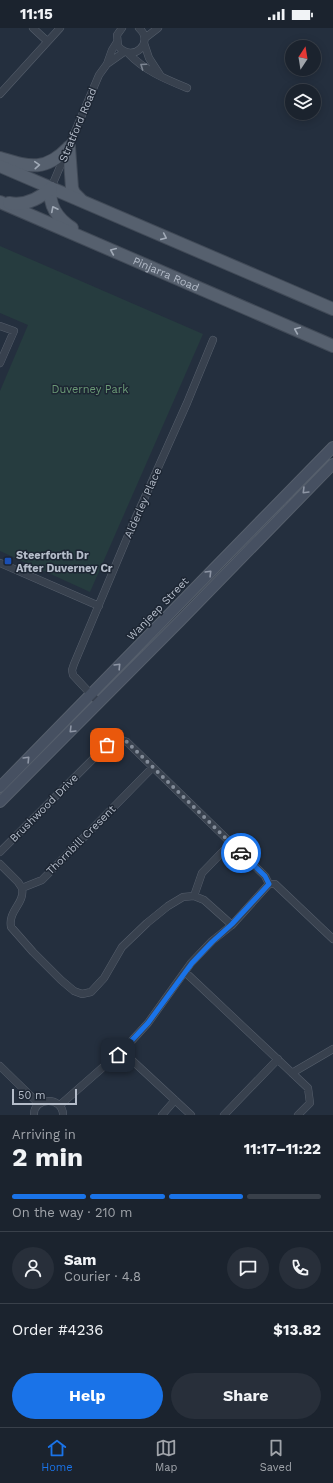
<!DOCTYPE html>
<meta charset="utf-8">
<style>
:root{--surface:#1b232e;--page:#282f3a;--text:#f1f3f6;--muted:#a0a4aa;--line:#39404a;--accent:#1a73e8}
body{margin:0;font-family:"Work Sans",sans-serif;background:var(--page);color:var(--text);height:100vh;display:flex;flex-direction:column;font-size:15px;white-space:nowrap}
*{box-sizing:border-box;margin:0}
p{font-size:13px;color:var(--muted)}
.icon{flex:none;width:22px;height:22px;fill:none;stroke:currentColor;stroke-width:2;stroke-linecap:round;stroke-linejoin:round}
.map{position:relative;height:1087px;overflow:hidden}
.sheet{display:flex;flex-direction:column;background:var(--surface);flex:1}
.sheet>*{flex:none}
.needle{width:26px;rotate:12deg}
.buttons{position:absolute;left:285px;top:12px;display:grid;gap:8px}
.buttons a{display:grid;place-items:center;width:36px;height:36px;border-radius:50%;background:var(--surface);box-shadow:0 2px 10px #0003,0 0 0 1px var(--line);font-size:20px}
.scale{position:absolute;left:12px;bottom:10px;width:65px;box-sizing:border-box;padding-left:4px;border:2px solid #b4bcc9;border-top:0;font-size:11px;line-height:14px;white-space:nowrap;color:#b4bcc9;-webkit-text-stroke:3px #1d2633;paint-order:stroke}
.pin{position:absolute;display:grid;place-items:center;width:34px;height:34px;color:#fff;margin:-17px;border-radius:8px;box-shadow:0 2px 6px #0006}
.courier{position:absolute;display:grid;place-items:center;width:40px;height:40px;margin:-20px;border:3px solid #1a73e8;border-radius:50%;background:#fff;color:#222;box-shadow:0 1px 5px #0007}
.overview em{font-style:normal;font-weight:700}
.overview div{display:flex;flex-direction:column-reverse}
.overview{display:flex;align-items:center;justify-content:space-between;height:68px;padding:0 12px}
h1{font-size:26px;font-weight:700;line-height:30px}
.bar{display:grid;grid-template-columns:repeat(4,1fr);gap:6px 4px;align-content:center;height:48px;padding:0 12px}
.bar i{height:5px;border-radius:3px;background:var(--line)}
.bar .on{background:var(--accent)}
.bar p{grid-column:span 4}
.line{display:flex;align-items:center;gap:10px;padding:0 12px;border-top:1px solid var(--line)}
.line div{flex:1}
.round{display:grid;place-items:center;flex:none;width:42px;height:42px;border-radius:21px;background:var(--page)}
.action{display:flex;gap:8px;margin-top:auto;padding:8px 12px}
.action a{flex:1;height:46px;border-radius:24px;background:var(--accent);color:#fff;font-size:16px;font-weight:700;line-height:46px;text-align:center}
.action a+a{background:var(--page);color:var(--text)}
.status{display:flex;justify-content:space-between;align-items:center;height:28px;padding:0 20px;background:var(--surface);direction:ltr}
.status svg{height:11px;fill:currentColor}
.tab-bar{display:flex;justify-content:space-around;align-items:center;height:56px;border-top:1px solid var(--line);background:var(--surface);font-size:11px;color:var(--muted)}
.tab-bar a{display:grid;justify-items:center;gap:2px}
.tab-bar .on{color:var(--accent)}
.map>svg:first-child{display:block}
.green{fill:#263c3f}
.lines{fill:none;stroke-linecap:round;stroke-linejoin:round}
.street-casing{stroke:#565f6c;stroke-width:8}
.secondary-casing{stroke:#565f6c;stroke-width:12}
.primary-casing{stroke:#414a57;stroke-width:14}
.street{stroke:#38414e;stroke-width:7}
.secondary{stroke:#465061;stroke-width:10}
.primary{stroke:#56606e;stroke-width:12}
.oneway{stroke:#7c8592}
.oneway2{stroke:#a1aab7}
.oneway3{stroke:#8e96a5}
.done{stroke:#828b98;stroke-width:4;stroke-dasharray:0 7.2}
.route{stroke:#1a73e8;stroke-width:5}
.transit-dot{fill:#1a4fb4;stroke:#1d2633;stroke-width:1.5}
.labels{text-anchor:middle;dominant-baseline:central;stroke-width:3;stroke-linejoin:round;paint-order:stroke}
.street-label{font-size:11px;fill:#b4bcc9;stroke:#1d2633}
.park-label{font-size:11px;fill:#6b9a76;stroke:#1d2633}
.poi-label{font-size:11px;font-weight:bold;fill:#b4bcc9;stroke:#1d2633;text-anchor:start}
</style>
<div class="status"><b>11:15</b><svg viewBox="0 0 49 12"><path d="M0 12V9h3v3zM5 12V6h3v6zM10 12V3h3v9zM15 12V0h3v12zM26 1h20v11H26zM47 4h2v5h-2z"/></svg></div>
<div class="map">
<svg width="333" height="1087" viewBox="0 0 333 1087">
<rect width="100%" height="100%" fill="#242f3e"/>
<path class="green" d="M 0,218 L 203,306 L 90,564 L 0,523 L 0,363 L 28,297 L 0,285 Z"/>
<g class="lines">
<defs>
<path id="street" d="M 33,0 L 47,13
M 122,0 L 117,7 L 118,18 C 133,36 155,14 139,0
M 145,10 L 158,0
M 144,15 L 149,30 L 160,47
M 128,25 C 145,43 165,51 187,60
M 107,36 L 124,24
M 0,66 L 60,0
M 51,160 L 99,47 L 107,36 L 112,22 L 117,14
M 0,298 L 14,303 L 0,335
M 0,535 L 99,578
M 99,675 L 73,647 L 72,642 L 74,636 L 132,498 L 187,375 L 213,312
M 153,739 L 42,852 L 22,860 C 25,876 8,882 11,899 L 33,924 L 61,952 L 74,963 L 82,966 L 91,964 L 104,950 L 122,919 L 147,895 L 168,878 L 183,869 L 194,868 L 202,845 L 231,815
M 0,824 L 107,717 L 119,711 L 127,714 L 265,848 L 269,856
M 0,836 L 18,854 L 22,860
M 269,856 L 275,856 L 333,911
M 194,868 L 204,872 L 232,897
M 185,944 L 308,1060 L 310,1075 L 298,1087
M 122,1023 L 191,1087
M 0,1038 L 39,1076
M 292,1045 L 333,1021
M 60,1077 L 126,1019 L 148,995 L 191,935 L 212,913 L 232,897 L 269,856
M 34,1087 C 33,1069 63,1068 63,1087
M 162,1087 L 175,1072
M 224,1087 L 278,1031"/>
<path id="secondary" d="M 0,759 L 333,419
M 0,774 L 181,592 L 333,436"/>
<g id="primary">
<path d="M 69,119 L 72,160 L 74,165 L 81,172"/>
<path d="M 0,130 C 30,139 45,144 69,119"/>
<path d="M 0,138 L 333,281"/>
<path d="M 51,160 C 48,177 58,191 72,200"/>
<path id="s1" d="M 0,174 L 333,318"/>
<path d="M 9,175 C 25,178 39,171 51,160"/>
</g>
</defs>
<use href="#street" class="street-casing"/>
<use href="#secondary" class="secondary-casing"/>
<use href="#primary" class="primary-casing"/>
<use href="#street" class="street"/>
<use href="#secondary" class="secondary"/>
<use href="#primary" class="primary"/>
</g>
<defs><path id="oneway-chevron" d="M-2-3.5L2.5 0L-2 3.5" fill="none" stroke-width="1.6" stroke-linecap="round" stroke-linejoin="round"/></defs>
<use class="oneway" href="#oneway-chevron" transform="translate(143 38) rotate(-145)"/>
<g class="oneway2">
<use href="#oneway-chevron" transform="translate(37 137) rotate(-4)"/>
<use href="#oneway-chevron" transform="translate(54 181) rotate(-117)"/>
<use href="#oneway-chevron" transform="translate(164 209) rotate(24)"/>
<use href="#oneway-chevron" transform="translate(113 223) rotate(-157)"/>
<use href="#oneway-chevron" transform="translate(297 302) rotate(-157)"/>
</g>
<g class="oneway3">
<use href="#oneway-chevron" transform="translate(305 463) rotate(135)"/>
<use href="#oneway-chevron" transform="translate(209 545) rotate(-45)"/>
<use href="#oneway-chevron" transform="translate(118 638) rotate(-46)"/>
<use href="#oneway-chevron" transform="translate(72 702) rotate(135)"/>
<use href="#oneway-chevron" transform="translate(27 731) rotate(-46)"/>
</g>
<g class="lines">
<path class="done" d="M 107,717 L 119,711 L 127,714 L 241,825"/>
<path class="route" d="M 118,1027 L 148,995 L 192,935 L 212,914 L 232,896 L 269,856 L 265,848 L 241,825"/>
</g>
<rect class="transit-dot" x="4" y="529" width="8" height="8" rx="2"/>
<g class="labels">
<g class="street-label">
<text transform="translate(78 97) rotate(-67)">Stratford Road</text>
<text stroke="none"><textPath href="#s1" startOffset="181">Pinjarra Road</textPath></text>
<text transform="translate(143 475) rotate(-66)">Alderley Place</text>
<text transform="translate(158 581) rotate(-46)">Wanjeep Street</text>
<text transform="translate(44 780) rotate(-45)">Brushwood Drive</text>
<text transform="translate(81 812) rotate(-45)">Thornbill Cresent</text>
</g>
<g class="park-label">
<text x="90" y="361">Duverney Park</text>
</g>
<g class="poi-label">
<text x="16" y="527">Steerforth Dr<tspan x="16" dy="13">After Duverney Cr</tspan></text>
</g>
</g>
</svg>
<div class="buttons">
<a><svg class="needle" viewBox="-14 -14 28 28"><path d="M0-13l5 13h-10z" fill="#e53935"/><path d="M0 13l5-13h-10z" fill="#a0a4aa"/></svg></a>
<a><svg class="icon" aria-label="layers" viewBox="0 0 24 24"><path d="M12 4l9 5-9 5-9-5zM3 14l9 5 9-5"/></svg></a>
</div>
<div class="scale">50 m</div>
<div class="pin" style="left:107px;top:717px;background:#ea580c"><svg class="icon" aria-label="bag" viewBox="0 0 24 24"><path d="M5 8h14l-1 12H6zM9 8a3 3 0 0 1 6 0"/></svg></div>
<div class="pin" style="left:118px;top:1027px;background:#1f2937"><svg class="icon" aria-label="home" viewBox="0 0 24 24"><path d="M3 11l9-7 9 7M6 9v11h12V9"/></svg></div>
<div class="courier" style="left:241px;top:825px"><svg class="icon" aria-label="car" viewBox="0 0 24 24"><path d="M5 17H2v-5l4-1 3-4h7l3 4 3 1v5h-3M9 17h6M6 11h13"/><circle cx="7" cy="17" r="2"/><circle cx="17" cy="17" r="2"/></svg></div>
</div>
<section class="sheet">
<div class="overview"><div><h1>2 min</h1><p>Arriving in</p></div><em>11:17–11:22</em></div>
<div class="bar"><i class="on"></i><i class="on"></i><i class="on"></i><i></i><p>On the way · 210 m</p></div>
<div class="line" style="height:72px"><a class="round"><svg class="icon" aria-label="person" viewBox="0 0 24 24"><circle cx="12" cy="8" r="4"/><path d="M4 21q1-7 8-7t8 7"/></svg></a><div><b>Sam</b><p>Courier · 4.8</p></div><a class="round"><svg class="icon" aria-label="chat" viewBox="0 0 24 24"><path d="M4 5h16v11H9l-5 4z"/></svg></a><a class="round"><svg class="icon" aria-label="phone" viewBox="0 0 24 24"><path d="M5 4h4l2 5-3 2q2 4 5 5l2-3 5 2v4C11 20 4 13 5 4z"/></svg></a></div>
<div class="line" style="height:52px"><div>Order #4236</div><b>$13.82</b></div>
<div class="action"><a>Help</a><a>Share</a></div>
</section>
<nav class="tab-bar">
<a class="on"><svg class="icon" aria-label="home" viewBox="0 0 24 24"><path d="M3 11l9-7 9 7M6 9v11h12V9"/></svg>Home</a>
<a><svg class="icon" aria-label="map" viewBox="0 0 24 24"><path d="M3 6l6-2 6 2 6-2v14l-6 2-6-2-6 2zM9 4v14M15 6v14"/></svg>Map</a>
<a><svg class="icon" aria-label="saved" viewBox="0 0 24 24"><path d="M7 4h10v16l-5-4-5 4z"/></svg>Saved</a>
</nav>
